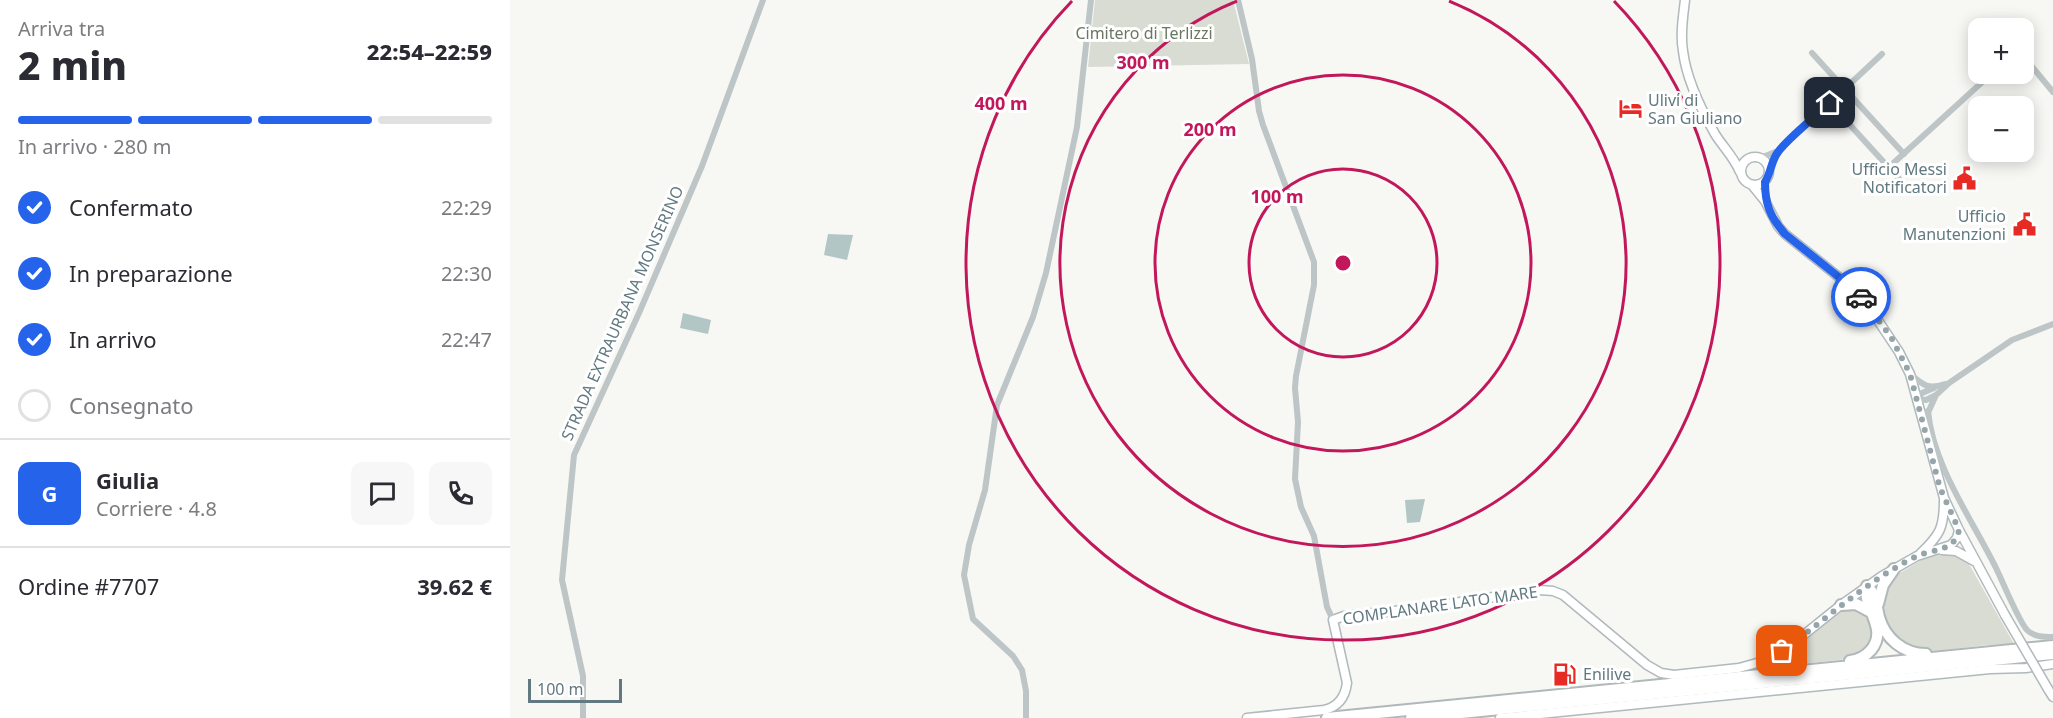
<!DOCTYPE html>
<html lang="it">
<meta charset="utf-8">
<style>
:root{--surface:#fff;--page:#f7f7f7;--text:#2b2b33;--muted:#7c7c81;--line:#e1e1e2;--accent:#2563eb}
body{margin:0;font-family:"Noto Sans",sans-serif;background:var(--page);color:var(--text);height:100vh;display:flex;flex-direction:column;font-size:22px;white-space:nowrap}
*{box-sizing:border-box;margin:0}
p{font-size:20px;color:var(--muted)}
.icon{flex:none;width:33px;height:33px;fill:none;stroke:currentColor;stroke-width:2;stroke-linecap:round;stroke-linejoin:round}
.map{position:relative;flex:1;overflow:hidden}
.details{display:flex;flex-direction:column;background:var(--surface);width:510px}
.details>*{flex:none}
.tools{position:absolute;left:1458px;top:18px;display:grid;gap:12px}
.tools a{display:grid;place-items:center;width:66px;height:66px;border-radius:12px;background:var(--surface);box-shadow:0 3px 15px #0003;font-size:30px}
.scale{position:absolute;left:18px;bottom:15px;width:94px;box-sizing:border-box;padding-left:6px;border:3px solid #617980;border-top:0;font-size:16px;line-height:21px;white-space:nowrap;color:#617980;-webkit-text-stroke:4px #fff;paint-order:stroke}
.pin{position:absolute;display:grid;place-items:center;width:51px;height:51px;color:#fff;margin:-26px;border-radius:12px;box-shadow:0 3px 9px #0006}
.courier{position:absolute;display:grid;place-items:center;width:60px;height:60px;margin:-30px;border:4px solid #2563eb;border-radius:50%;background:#fff;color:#222;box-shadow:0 2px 8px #0007}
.overview em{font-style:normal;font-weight:800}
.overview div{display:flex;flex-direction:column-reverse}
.overview{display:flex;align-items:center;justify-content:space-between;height:102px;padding:0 18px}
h1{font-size:39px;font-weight:800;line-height:45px}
.bar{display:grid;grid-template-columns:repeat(4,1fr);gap:9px 6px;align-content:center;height:72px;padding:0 18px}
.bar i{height:8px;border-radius:4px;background:var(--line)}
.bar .selected{background:var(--accent)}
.bar p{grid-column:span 4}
.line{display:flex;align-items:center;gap:15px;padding:0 18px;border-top:2px solid var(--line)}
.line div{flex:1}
.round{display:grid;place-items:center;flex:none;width:63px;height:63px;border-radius:12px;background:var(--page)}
ol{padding:0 18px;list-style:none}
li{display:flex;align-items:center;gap:18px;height:66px}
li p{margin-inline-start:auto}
li .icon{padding:6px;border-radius:50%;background:var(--accent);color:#fff;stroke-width:4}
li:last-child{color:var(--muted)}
li i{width:33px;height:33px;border:3px solid var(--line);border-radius:50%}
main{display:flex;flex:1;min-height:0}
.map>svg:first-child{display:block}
.green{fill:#d8dcd3}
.water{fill:#b3c6c6}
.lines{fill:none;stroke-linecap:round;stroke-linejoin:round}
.secondary-casing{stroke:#b0b9bc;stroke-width:11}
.highway-casing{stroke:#b1b8ba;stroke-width:14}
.street{stroke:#bec5c7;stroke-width:6}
.secondary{stroke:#fff;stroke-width:8}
.highway{stroke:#fff;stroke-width:10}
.secondary-bridge-casing{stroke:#b0b9bc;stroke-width:11;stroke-linecap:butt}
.secondary-bridge{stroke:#fff;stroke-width:8}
.done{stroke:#96a5a9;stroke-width:6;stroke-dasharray:0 10.8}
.route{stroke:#2563eb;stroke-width:8}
.ring{fill:none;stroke:#c2185b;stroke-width:3}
.labels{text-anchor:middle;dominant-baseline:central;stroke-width:6;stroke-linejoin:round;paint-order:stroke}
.park-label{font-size:16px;fill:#697860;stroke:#fff}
.poi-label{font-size:16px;fill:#617980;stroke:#fff;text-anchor:start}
.street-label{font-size:16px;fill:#617980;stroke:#fff}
.centre{fill:#c2185b;stroke:#fff;stroke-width:3}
.ring-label{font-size:18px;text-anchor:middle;font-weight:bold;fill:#c2185b;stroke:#fff;stroke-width:6;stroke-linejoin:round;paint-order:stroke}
</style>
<main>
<section class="details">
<div class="overview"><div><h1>2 min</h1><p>Arriva tra</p></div><em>22:54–22:59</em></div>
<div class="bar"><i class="selected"></i><i class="selected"></i><i class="selected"></i><i></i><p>In arrivo · 280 m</p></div>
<ol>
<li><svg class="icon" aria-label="check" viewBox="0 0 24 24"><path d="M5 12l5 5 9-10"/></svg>Confermato<p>22:29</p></li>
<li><svg class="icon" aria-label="check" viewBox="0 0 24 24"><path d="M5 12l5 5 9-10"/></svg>In preparazione<p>22:30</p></li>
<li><svg class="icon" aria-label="check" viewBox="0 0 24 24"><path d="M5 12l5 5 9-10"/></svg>In arrivo<p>22:47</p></li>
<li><i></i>Consegnato</li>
</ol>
<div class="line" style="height:108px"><b class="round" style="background:var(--accent);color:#fff">G</b><div><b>Giulia</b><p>Corriere · 4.8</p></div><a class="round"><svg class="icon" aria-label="chat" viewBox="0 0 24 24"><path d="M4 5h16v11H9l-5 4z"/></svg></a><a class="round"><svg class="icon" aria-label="phone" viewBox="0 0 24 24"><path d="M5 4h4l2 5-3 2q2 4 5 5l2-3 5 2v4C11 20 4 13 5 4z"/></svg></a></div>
<div class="line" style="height:78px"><div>Ordine #7707</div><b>39.62 €</b></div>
</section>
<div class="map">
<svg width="1543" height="718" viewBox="0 0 1543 718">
<rect width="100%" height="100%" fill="#f7f7f4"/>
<path class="green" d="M 585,0 L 723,0 L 739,64 L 578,67 Z
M 1429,553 L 1447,556 L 1459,564 L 1504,644 L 1477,645 L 1416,652 L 1390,642 L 1373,620 L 1372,599 L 1383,577 L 1420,555 Z
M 1345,607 L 1360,615 L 1365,632 L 1359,648 L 1337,659 L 1236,670 L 1271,656 L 1330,610 Z"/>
<path class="water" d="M 318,234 L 343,235 L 337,260 L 314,255 Z
M 173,313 L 201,320 L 198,334 L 170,328 Z
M 915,499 L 910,522 L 897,523 L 895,500 Z"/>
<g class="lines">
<defs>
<path id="secondary" d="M 1175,0 C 1173,17 1170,35 1173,51 C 1176,77 1192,111 1205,134 C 1213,147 1224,157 1230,172
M1231 171a14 14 0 1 1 28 0a14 14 0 1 1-28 0Z
M 1242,185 L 1255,201 L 1268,226 L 1275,234 L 1345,290 L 1357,304 L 1389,352 L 1400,374 L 1434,498 L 1449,530 L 1495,615
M 1432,550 L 1446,551 L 1464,561
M 1410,554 C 1430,535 1434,528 1434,500
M 1538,689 L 1543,697
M 737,718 L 814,710 C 828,707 835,698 837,683 L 823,620 L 834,616 L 904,609 L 1030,590 L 1043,591 L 1053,595 L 1137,665 L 1151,673 L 1164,675 L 1229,668 L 1254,661 L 1276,649 L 1331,605 L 1372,576 L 1407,556 L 1441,545 L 1447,538 L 1449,530
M 990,718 L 1480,669 L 1516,668 L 1543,664"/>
<path id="highway" d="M 1357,586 C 1366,594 1366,605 1369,617 C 1375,638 1393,654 1416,654
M 1368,604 L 1373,585 L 1384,569
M 1331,605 L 1346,604 L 1361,612
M 1340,661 C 1348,660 1355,657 1361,650 C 1379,628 1352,609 1357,586
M 817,718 L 1543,646
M 901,718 L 1543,654"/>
</defs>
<use href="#secondary" class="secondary-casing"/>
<use href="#highway" class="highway-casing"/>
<path class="street" d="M 728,0 L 742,59 L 749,111 L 753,125 L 804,262 L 804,285 L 786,376 L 785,388 L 788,422 L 785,479 L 791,507 L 804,536 L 817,607 L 823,620
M 1302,53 L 1394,154
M 1514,57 L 1543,92
M 1320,103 L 1401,192
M 1250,158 L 1268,151
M 1378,168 L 1481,74
M 1259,169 L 1268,151 L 1372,54
M 1400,374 C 1413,385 1418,390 1435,384
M 1407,399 L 1412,393 L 1424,388
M 1407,399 L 1416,400 L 1426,395
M 1418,411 C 1423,466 1462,519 1486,568 C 1493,582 1508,620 1517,630 C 1524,637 1534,637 1543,637
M 1417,415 L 1426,395 L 1439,383 L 1502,340 L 1543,324
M 73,718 L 73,676 L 52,580 L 64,455 L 129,313 L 192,166 L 253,0
M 516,718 L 516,691 L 512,670 L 503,656 L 463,619 L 454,575 L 459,545 L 475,490 L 487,405 L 523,317 L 536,273 L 567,127 L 581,0"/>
<use href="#secondary" class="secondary"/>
<use href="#highway" class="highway"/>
<defs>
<path id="secondary-bridge" d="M 1495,615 L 1538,689"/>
</defs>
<use href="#secondary-bridge" class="secondary-bridge-casing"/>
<use href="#secondary-bridge" class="secondary-bridge"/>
</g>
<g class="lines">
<path class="done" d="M 1272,651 C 1317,619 1355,582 1405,557 C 1421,549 1445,552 1449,530 L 1430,488 L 1400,374 L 1381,337 L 1351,297"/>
<path class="route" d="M 1320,103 C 1305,117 1279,137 1268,152 C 1261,161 1261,173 1255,182 C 1255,204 1260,217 1275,234 L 1340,286 L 1351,297"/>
</g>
<g class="ring">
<circle cx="833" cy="263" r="94"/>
<circle cx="833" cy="263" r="188"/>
<path d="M939 1A283 283 0 1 1 727 1"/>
<path d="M1104 1A377 377 0 1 1 562 1"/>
</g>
<defs>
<symbol id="hotel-bare" viewBox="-9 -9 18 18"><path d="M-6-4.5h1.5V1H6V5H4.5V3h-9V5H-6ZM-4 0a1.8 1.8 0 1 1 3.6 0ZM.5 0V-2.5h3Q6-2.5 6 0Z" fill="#e72b24" stroke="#fff" stroke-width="2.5" paint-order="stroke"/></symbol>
<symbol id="civic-bare" viewBox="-9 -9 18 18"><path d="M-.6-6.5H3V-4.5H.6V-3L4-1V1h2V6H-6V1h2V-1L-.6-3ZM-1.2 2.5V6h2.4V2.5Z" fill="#e72b24" stroke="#fff" stroke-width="2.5" paint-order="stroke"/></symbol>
<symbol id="fuel-bare" viewBox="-9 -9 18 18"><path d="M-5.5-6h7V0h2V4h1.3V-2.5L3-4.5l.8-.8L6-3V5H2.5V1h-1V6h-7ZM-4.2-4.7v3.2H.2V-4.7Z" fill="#e72b24" stroke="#fff" stroke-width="2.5" paint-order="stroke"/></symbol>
</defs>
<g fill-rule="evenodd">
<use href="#hotel-bare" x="1104" y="92" width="33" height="33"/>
<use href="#civic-bare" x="1438" y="162" width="33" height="33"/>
<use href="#civic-bare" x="1498" y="208" width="33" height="33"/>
<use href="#fuel-bare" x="1038" y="658" width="33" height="33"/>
</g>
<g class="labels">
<g class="park-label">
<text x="634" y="33">Cimitero di Terlizzi</text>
</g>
<g class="poi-label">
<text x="1138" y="100">Ulivi di<tspan x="1138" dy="18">San Giuliano</tspan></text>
<text x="1437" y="169" text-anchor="end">Ufficio Messi<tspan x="1437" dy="18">Notificatori</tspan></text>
<text x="1496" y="216" text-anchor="end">Ufficio<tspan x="1496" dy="18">Manutenzioni</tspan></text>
<text x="1073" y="674">Enilive</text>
</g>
<g class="street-label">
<text transform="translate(112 313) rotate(-66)">STRADA EXTRAURBANA MONSERINO</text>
<text transform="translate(930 605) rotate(-8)">COMPLANARE LATO MARE</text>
</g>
</g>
<circle cx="833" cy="263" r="9" class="centre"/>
<g class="ring-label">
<text x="633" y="69">300 m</text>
<text x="491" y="110">400 m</text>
<text x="700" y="136">200 m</text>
<text x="767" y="203">100 m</text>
</g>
</svg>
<div class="tools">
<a>+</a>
<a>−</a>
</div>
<div class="scale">100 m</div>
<div class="pin" style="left:1272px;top:651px;background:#ea580c"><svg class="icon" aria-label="bag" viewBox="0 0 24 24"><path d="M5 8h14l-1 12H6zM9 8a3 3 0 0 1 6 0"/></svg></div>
<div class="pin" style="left:1320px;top:103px;background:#1f2937"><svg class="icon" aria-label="home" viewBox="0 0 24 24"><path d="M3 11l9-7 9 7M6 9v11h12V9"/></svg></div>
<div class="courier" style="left:1351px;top:297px"><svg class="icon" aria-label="car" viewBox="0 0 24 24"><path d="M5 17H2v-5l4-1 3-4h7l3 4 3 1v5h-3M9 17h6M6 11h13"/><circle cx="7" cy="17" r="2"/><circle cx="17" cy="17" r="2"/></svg></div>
</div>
</main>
